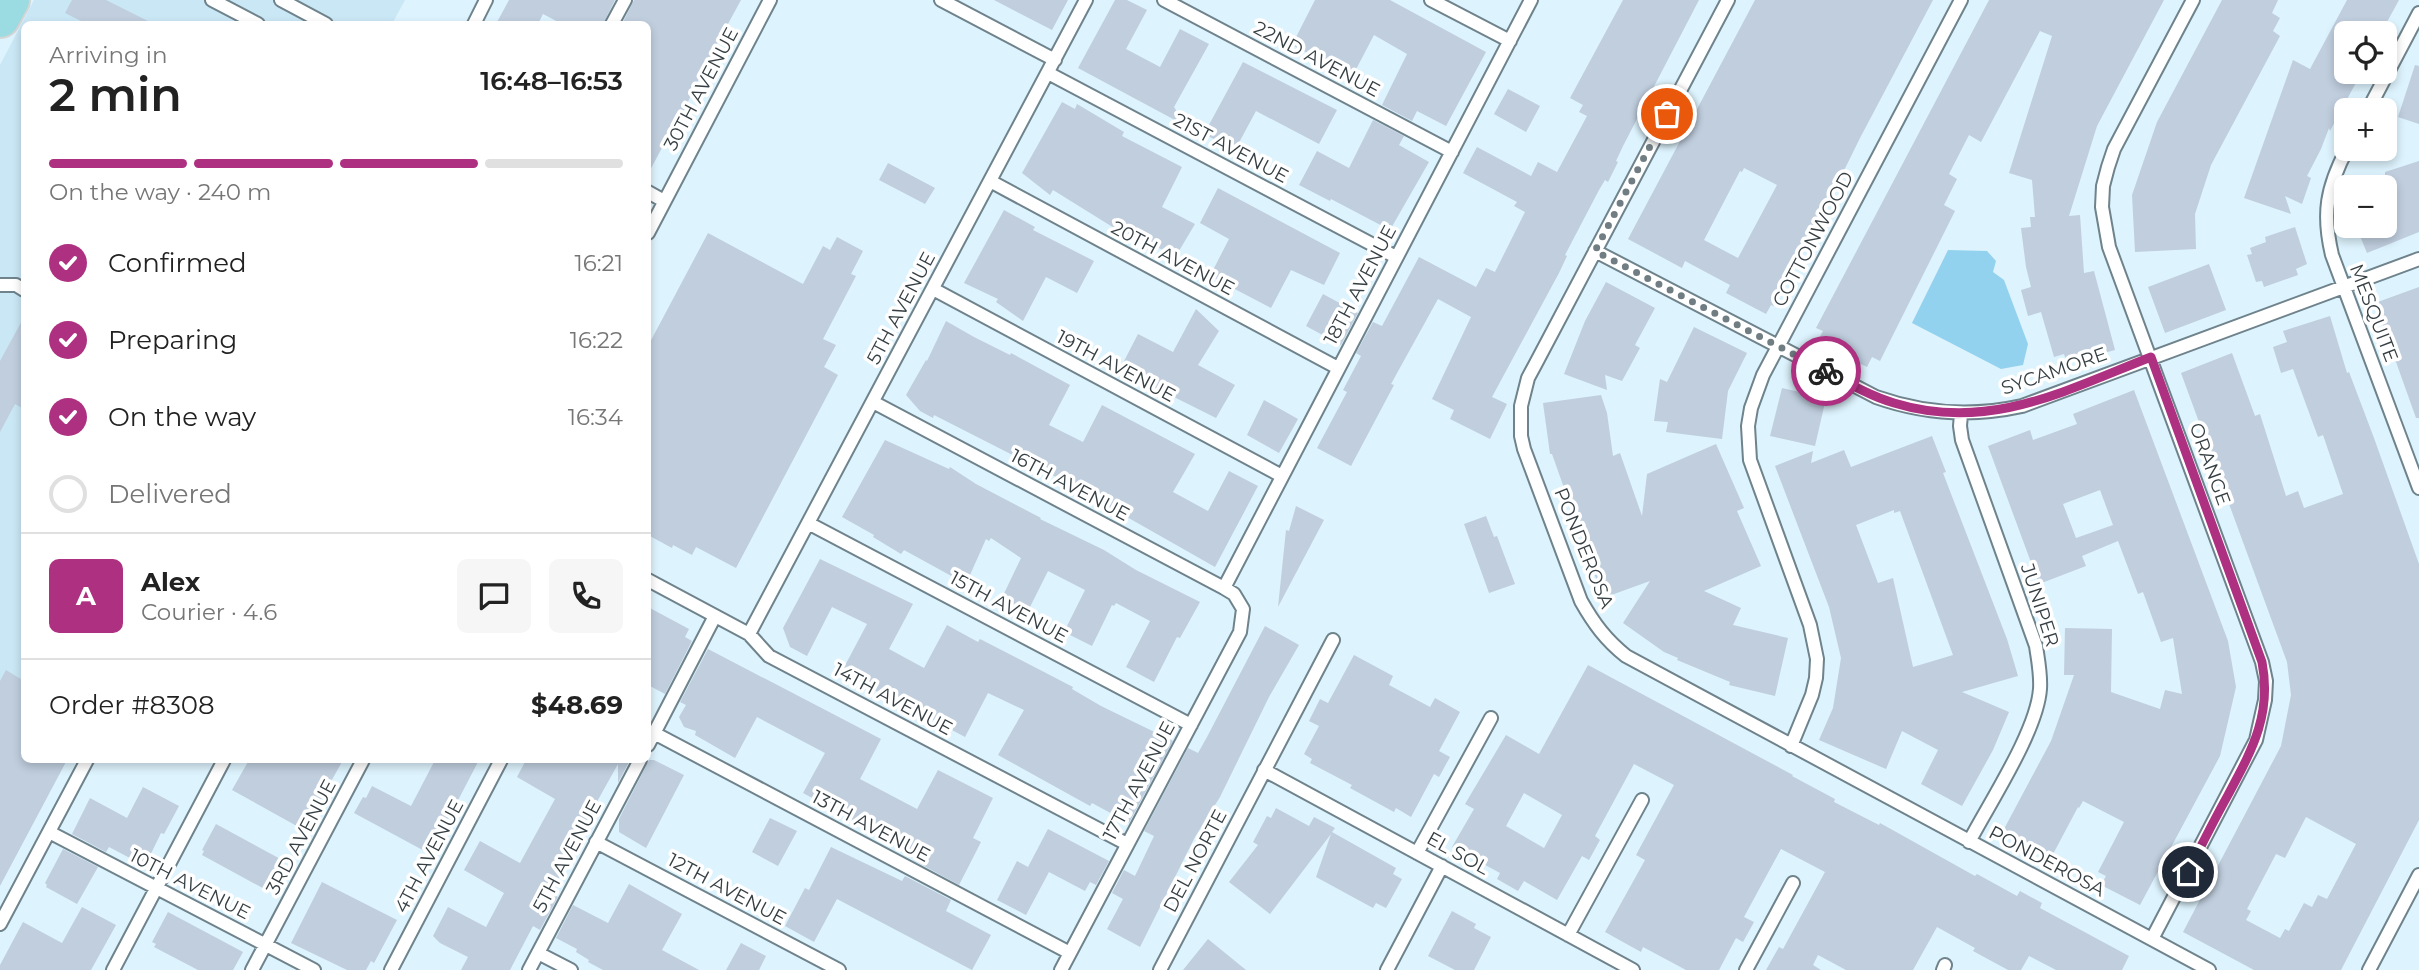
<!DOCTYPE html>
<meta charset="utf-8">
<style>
:root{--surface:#fff;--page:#f6f6f6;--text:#222;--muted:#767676;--line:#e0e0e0;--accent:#ad3081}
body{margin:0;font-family:Montserrat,sans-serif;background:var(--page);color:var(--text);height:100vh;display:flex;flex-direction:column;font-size:26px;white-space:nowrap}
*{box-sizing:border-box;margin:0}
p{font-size:23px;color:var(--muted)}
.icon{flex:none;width:38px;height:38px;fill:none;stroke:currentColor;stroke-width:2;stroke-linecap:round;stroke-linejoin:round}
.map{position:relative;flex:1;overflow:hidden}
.side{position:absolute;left:21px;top:21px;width:630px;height:742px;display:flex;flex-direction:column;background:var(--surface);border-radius:10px;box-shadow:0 4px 10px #0003}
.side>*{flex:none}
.buttons{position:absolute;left:2334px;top:21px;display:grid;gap:14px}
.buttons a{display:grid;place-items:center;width:63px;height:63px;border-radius:10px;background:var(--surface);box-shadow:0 4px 10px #0003;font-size:35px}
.pin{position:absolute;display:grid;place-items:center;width:60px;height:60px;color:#fff;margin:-30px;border:4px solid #fff;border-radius:50%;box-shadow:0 2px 7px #0007}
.courier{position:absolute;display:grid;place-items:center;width:70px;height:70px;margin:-35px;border:5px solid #ad3081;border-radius:50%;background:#fff;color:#222;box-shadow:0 2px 9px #0007}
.head em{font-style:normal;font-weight:600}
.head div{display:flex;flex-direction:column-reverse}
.head{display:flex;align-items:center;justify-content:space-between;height:119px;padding:0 28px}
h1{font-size:46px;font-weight:600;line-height:52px}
.bar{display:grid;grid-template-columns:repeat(4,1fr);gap:10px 7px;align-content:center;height:84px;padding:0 28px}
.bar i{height:9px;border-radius:5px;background:var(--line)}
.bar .selected{background:var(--accent)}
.bar p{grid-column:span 4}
.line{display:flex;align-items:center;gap:18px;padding:0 28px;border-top:2px solid var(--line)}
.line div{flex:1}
.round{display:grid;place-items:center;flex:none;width:74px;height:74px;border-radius:10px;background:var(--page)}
ol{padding:0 28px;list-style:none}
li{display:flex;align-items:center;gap:21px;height:77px}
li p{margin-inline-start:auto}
li .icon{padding:7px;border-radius:50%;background:var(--accent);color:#fff;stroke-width:4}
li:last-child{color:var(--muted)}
li i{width:38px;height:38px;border:4px solid var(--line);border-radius:50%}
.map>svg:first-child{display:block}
.built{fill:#cae7f5}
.green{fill:#93d2ee}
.building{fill:#c0cede;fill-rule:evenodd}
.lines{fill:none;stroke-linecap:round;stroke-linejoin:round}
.service-casing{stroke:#6f838c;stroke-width:16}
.primary-casing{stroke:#d3d5d6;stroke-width:42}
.service{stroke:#fff;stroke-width:12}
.primary{stroke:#9bdbe2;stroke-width:38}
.done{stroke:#707e84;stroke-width:7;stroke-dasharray:0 12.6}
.route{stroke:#ad3081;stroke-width:9}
.labels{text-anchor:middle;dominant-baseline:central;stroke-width:7;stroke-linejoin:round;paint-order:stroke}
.street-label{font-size:19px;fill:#363f43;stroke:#fff}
</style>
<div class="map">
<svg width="2419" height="970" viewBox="0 0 2419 970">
<rect width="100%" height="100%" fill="#ddf3fd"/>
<path class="built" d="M 34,0 L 405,0 L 392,24 L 24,24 L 24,726 L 0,773 L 0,65 Z"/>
<path class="green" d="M 1948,250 L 1987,251 L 1996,261 L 1993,272 L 2004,280 L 2028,344 L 2023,365 L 2001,369 L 1912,323 Z"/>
<path class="building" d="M 72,0 L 106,0 L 154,24 L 87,24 L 65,13 Z
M 509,0 L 615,0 L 603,24 L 562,24 L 543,14 L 538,24 L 496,24 Z
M 634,0 L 741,0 L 705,66 L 666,148 L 663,146 L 648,174 L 648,24 L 622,24 Z
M 994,0 L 1068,0 L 1052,30 Z
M 1115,0 L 1127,0 L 1147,10 L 1126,49 L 1160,67 L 1180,29 L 1209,44 L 1174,107 L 1186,126 L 1078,68 Z
M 1315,0 L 1390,0 L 1486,52 L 1446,126 L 1417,111 L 1412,121 L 1382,105 L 1407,54 L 1374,35 L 1352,77 L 1292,45 Z
M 1623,0 L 1699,0 L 1623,146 L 1616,161 L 1618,162 L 1608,182 L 1605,180 L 1599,190 L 1565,255 L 1567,256 L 1559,273 L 1492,397 L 1507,404 L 1490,439 L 1450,419 L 1454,410 L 1432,399 L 1471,317 L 1438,299 L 1391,384 L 1394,385 L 1351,466 L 1317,448 L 1347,392 L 1343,390 L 1361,356 L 1356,353 L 1373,322 L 1382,326 L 1419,257 L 1476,287 L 1486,268 L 1495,272 L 1525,212 L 1514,206 L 1517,202 L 1463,173 L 1477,147 L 1531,176 L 1538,162 L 1557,172 L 1587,116 L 1579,112 L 1583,105 L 1570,98 Z
M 1755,0 L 1933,0 L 1860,138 L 1802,256 L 1801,255 L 1774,306 L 1771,305 L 1766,314 L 1726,293 L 1730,285 L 1685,261 L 1682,268 L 1628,239 ZM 1744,168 L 1777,185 L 1738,258 L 1704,240 L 1740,171 L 1742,172 Z
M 1989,0 L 2164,0 L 2097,126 L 2069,216 L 2080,215 L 2084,273 L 2094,271 L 2115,350 L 2067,363 L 2064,354 L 2054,357 L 2041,312 L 2028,316 L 2021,290 L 2031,287 L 2026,267 L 2021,228 L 2031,227 L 2030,217 L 2035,217 L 2032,180 L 2009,173 L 2052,36 L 2040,31 L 1981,142 L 1969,135 L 1949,174 L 1957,179 L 1944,205 L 1955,211 L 1880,361 L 1872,357 L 1867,367 L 1817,342 L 1823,331 L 1816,328 Z
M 2222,0 L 2278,0 L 2272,13 L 2280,18 L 2273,31 L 2280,36 L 2211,165 L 2195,214 L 2196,249 L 2135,252 L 2132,195 L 2157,122 Z
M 2347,0 L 2399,0 L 2381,33 L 2347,33 L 2347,72 L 2359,77 L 2330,131 L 2329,128 L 2321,149 L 2307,176 L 2311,178 L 2302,204 L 2285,196 L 2291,214 L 2244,198 L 2293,60 L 2310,69 Z
M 1243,62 L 1337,110 L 1319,144 L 1256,111 L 1235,150 L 1204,134 Z
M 2415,65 L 2419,66 L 2419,124 L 2398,117 Z
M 1508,89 L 1540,106 L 1526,132 L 1494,114 Z
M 1062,102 L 1075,109 L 1077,104 L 1124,132 L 1122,136 L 1182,167 L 1162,207 L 1195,224 L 1176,256 L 1111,226 L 1053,190 L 1050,195 L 1022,173 Z
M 1373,120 L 1404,136 L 1399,145 L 1429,162 L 1390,230 L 1331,199 L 1330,201 L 1299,185 L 1317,151 L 1349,168 Z
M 2419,161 L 2419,232 L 2367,253 L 2356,226 L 2385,226 L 2385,172 Z
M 888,163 L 935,188 L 925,204 L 879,180 Z
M 1218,188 L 1340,253 L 1324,285 L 1291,270 L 1271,308 L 1210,276 L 1229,239 L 1200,223 Z
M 1004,210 L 1035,227 L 1033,230 L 1094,261 L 1077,293 L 1046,277 L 1023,321 L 996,302 L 998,299 L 964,283 Z
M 2295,227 L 2307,264 L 2296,269 L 2298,275 L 2264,287 L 2262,281 L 2256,282 L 2247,255 L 2252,254 L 2250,248 L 2266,242 L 2265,237 Z
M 708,233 L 803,284 L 823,246 L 830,250 L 837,237 L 863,251 L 851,274 L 856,276 L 823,339 L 836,345 L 824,367 L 838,375 L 736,568 L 696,547 L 692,555 L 673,545 L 672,548 L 648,535 L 648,346 Z
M 2209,264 L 2226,310 L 2165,333 L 2148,287 Z
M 1606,282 L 1655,308 L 1635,345 L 1640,348 L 1622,381 L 1605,375 L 1607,390 L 1564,374 L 1585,321 Z
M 2419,287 L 2419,418 L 2416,418 L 2375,303 Z
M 1323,294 L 1358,313 L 1341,345 L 1306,326 Z
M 1196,309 L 1219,331 L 1198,365 L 1235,385 L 1216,418 L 1154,387 L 1156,384 L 1122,365 L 1138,334 L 1173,352 Z
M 2330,316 L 2347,373 L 2349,372 L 2374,438 L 2419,564 L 2419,820 L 2341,970 L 2254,970 L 2183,932 L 2281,746 L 2291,695 L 2287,662 L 2181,373 L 2232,353 L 2255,416 L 2260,414 L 2286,496 L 2298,491 L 2304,508 L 2343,494 L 2323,435 L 2318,437 L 2293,369 L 2281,373 L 2273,347 L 2287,342 L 2283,331 ZM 2306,817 L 2356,844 L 2327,899 L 2318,895 L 2312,907 L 2304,903 L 2289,931 L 2285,929 L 2280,938 L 2246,920 L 2251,911 L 2247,909 L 2276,854 L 2285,858 Z
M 24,317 L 24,409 L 15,404 L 0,432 L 0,361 Z
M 946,321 L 974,337 L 1010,355 L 1011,353 L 1070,385 L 1049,425 L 1083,442 L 1102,405 L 1195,454 L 1173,492 L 1208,511 L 1229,471 L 1258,486 L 1215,567 L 1060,479 L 934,415 L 933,418 L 920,411 L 906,395 L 926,360 L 927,361 Z
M 1694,327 L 1747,353 L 1728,391 L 1722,439 L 1666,432 L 1668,422 L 1654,421 L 1660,379 L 1667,382 Z
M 1782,388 L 1826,398 L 1815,446 L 1770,436 Z
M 2134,390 L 2228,641 L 2236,687 L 2220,756 L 2140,905 L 2101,885 L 2106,876 L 2098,872 L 2124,822 L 2083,801 L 2079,808 L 2078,807 L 2052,856 L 2004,829 L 2051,741 L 2074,675 L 2064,675 L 2065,628 L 2112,629 L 2111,692 L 2160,709 L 2165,690 L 2182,694 L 2173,638 L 2161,642 L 2143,592 L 2138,594 L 2118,541 L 2082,556 L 2086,566 L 2039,584 L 1988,446 L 2030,430 L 2033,440 L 2077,424 L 2073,414 ZM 2100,490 L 2113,525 L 2076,538 L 2063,504 Z
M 1601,395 L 1607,413 L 1613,456 L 1620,453 L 1642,516 L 1647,474 L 1716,444 L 1744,508 L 1737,511 L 1761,566 L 1704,591 L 1741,608 L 1733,625 L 1788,638 L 1775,696 L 1729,685 L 1730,682 L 1677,660 L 1678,658 L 1664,652 L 1623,623 L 1650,581 L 1603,598 L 1552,454 L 1550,454 L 1543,403 Z
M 1264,400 L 1298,419 L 1279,453 L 1247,435 Z
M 1932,436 L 1946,472 L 1943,473 L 2007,639 L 2018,676 L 1962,692 L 2009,712 L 1993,750 L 1962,806 L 1921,784 L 1938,750 L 1902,731 L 1886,769 L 1819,740 L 1833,708 L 1841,658 L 1829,607 L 1775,466 L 1813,451 L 1811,463 L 1844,450 L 1851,467 ZM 1894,510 L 1894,513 L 1900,511 L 1953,655 L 1913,667 L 1893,578 L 1878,583 L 1856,525 Z
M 885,440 L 949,469 L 950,467 L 976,484 L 1041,518 L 1040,519 L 1104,550 L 1136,570 L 1200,602 L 1180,638 L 1177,637 L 1154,682 L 1126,667 L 1150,621 L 1116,603 L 1114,606 L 1112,605 L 1092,646 L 1064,632 L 1085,590 L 1048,571 L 1025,617 L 999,604 L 1021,558 L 991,538 L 989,541 L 986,539 L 966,584 L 904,550 L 901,554 L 873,537 L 874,535 L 842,517 Z
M 1296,506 L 1324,520 L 1278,607 L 1286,530 L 1289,531 Z
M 1486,516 L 1494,537 L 1497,536 L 1515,584 L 1489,593 L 1464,524 Z
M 820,559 L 913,604 L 889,649 L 924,668 L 947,625 L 978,642 L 980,639 L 1073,687 L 1072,689 L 1101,706 L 1173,741 L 1129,823 L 1092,803 L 1090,806 L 998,755 L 1024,710 L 988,693 L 965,737 L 922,714 L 920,709 L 914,712 L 903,696 L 899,703 L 841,673 L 867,624 L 832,607 L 807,656 L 790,647 L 783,628 Z
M 648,607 L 689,629 L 685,637 L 692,641 L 665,694 L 648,685 Z
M 1265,626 L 1299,645 L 1269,697 L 1220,797 L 1195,837 L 1140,947 L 1107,929 L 1123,899 L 1112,893 L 1124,870 L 1135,876 L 1154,836 L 1144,831 L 1188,748 L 1198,753 L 1207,737 Z
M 708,649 L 881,739 L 860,779 L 917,809 L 938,770 L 993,798 L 973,838 L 981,842 L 959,885 L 913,860 L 916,854 L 803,793 L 825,753 L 757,717 L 735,758 L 695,735 L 696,731 L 684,727 L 679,717 L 686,705 L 680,702 Z
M 1354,655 L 1393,676 L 1389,685 L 1430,707 L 1435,698 L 1460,712 L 1439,751 L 1450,757 L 1439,777 L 1434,774 L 1411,817 L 1396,808 L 1394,812 L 1350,788 L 1352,785 L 1310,763 L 1312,759 L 1304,754 L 1319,726 L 1309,721 L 1320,699 L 1328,703 Z
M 1588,665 L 1793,775 L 1792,776 L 1835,799 L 1834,802 L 1879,825 L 1880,823 L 1975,876 L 1977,874 L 2017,896 L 2020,891 L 2042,903 L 2040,908 L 2129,956 L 2122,970 L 2056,970 L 2029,956 L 2021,970 L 2008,970 L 1973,951 L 1975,948 L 1937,927 L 1913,970 L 1846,970 L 1818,955 L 1813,965 L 1821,970 L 1766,970 L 1779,947 L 1783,949 L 1825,872 L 1781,849 L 1744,917 L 1754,922 L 1743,942 L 1736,938 L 1719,970 L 1686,970 L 1643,947 L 1641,952 L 1605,932 L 1645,860 L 1636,855 L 1674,785 L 1634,764 L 1595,836 L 1600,840 L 1589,860 L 1582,856 L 1557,900 L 1524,881 L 1518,891 L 1497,879 L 1500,873 L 1452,847 L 1474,809 L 1465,804 L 1506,735 L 1539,754 ZM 1524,793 L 1562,815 L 1544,848 L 1506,826 Z
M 6,670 L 24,681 L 24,760 L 67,760 L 0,886 L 0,681 Z
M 249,760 L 343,760 L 304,830 L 232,790 Z
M 435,760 L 479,760 L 430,854 L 354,813 L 363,797 L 366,798 L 372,786 L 411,806 Z
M 526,760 L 630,760 L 618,783 L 618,764 L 570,850 L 573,852 L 551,893 L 558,897 L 540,930 L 533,926 L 510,970 L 461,970 L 468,957 L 440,943 L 433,936 L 448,907 L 486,927 L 504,893 L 464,870 L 480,841 L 520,863 L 555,799 L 517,777 Z
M 649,760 L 654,760 L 684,775 L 646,848 L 619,832 L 619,819 Z
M 143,787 L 179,806 L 164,834 L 161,833 L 145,866 L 109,847 L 106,852 L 72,834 L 90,798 L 127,818 Z
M 1276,808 L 1309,826 L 1314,817 L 1335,828 L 1332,832 L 1396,868 L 1393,874 L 1402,879 L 1386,908 L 1376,903 L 1373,908 L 1316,877 L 1331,834 L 1270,914 L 1229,882 L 1258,845 L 1253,842 L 1267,816 L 1271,818 Z
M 770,818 L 797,831 L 778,866 L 752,852 Z
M 216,824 L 286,862 L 270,892 L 202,855 L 204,851 L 202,850 Z
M 1048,829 L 1109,861 L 1096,885 L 1090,882 L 1085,891 L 1049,872 L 1026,915 L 997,900 L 1017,861 L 1028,867 Z
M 831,847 L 902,881 L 905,876 L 951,900 L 946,911 L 991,935 L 972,970 L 837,899 L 814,942 L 785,926 L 805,888 L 809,890 Z
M 63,849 L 98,867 L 77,904 L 46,887 L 47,885 L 45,883 Z
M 322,882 L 397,920 L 374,963 L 371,961 L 366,970 L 347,970 L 291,943 Z
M 629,884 L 682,914 L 662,950 L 699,970 L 603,970 L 588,962 L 589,960 L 576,952 L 577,949 L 556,938 L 573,905 L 608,923 Z
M 82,907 L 116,925 L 91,970 L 0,970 L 0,965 L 23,922 L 62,943 Z
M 1452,911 L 1476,924 L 1474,928 L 1491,937 L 1474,970 L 1455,970 L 1428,956 Z
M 168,912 L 243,952 L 233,970 L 198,970 L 154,947 L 156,944 L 152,942 Z
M 1208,939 L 1246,970 L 1183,970 Z
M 741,943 L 766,956 L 759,970 L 726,970 Z"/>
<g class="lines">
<defs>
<path id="service" d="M 212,0 L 258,24
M 281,0 L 326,24
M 941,0 L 1055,60
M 1164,0 L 1452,152
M 1431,0 L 1510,41
M 1728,0 L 1535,365 L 1528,378 L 1521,406 L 1521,436 L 1524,449 L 1581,601 C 1594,624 1606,640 1626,656 L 2209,970
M 474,24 L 486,0
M 612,24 L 625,0
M 1048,73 L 1396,257
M 2368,110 L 2419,13
M 2347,149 C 2327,187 2322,213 2332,255 L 2419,488
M 990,181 L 1338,368
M 648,192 L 664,201
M 648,233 L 770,0
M 1595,251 L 1876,397 C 1924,414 1972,417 2022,406 L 2419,259
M 0,285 L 16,285 L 24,290
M 933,289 L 1282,476
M 873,402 L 1224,588 L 1234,594 L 1243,609 L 1240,632 L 1061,970
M 1961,414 L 1960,426 L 1962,440 L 2036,646 C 2038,660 2041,674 2040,689 C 2037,731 1990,802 1969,842
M 808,523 L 1191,725
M 648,580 L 749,634 L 769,656 L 1127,844
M 1224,588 L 1531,0
M 749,634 L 1086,0
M 654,733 L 1070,953
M 648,745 L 715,616
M 1791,746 L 1812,695 L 1816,678 L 1817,659 L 1810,625 L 1750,460 L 1748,426 L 1751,408 L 1763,375 L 1961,0
M 1264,770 L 1633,970
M 49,832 L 314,970
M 596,842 L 839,970
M 1417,853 L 1491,718
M 0,924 L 87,760
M 1568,935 L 1642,800
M 2152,939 L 2256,740 L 2265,700 L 2266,681 L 2262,662 L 2109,247 L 2102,207 L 2103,186 L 2108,167 L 2114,149 L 2193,0
M 538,953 L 571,970
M 113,970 L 224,760
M 252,970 L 363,760
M 391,970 L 501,760
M 529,970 L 640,760
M 1160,970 L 1333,640
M 1387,970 L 1442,866
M 1746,970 L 1793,883
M 1943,970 L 1945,965
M 2369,970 L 2419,875"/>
<path id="primary" d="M 0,18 L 10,0"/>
</defs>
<use href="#service" class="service-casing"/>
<use href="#primary" class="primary-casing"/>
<use href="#service" class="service"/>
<use href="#primary" class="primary"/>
</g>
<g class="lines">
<path class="done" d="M 1667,114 L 1595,251 L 1826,371"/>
<path class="route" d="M 1826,371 C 1848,383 1870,396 1894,403 C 1989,432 2064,391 2151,357 L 2262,662 C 2272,715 2252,750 2228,795 C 2214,820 2201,846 2188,872"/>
</g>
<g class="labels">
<g class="street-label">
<text transform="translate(1317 59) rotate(28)">22ND AVENUE</text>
<text transform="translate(701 89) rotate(-62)">30TH AVENUE</text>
<text transform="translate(1231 148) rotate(28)">21ST AVENUE</text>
<text transform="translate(1813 239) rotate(-62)">COTTONWOOD</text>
<text transform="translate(1173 258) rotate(28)">20TH AVENUE</text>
<text transform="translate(1360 285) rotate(-62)">18TH AVENUE</text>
<text transform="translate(901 308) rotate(-62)">5TH AVENUE</text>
<text transform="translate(2374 313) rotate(69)">MESQUITE</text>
<text transform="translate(1116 366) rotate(28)">19TH AVENUE</text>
<text transform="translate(2054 371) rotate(-19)">SYCAMORE</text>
<text transform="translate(2210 464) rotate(70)">ORANGE</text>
<text transform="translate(1070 485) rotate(28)">16TH AVENUE</text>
<text transform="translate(1584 548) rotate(68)">PONDEROSA</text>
<text transform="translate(2040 605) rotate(72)">JUNIPER</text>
<text transform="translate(1009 607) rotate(28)">15TH AVENUE</text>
<text transform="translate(893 699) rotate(28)">14TH AVENUE</text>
<text transform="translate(1139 781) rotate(-62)">17TH AVENUE</text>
<text transform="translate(871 826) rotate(28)">13TH AVENUE</text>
<text transform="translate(301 837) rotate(-62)">3RD AVENUE</text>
<text transform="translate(1458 853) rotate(29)">EL SOL</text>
<text transform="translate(429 856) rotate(-62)">4TH AVENUE</text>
<text transform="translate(567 856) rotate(-62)">5TH AVENUE</text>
<text transform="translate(1195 861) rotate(-62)">DEL NORTE</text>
<text transform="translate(2047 861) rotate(28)">PONDEROSA</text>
<text transform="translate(190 884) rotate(27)">10TH AVENUE</text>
<text transform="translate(727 889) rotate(28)">12TH AVENUE</text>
</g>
</g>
</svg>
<div class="buttons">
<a><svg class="icon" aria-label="locate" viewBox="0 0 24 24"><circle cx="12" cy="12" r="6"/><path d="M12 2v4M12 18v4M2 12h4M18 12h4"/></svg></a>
<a>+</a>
<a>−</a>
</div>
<div class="pin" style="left:1667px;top:114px;background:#ea580c"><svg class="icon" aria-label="bag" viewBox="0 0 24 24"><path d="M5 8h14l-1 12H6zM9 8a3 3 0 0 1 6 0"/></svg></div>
<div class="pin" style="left:2188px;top:872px;background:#1f2937"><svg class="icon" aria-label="home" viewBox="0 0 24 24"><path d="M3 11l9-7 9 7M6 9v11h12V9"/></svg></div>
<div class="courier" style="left:1826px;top:371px"><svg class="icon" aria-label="bike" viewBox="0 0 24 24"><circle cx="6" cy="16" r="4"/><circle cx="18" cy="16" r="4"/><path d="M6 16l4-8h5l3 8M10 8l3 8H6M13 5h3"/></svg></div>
<section class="side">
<div class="head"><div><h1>2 min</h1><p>Arriving in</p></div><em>16:48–16:53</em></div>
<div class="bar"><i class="selected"></i><i class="selected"></i><i class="selected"></i><i></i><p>On the way · 240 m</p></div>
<ol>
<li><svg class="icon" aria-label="check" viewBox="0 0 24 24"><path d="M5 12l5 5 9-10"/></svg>Confirmed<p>16:21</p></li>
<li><svg class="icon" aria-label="check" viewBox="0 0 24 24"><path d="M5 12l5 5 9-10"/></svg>Preparing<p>16:22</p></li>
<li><svg class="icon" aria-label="check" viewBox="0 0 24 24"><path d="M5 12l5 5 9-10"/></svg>On the way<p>16:34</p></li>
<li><i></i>Delivered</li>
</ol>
<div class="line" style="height:126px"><b class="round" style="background:var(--accent);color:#fff">A</b><div><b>Alex</b><p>Courier · 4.6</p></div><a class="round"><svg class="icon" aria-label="chat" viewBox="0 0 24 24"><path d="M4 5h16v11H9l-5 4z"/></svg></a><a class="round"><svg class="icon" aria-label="phone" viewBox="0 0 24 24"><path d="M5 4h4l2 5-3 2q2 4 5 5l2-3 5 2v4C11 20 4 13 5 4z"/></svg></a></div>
<div class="line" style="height:91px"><div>Order #8308</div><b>$48.69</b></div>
</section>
</div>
